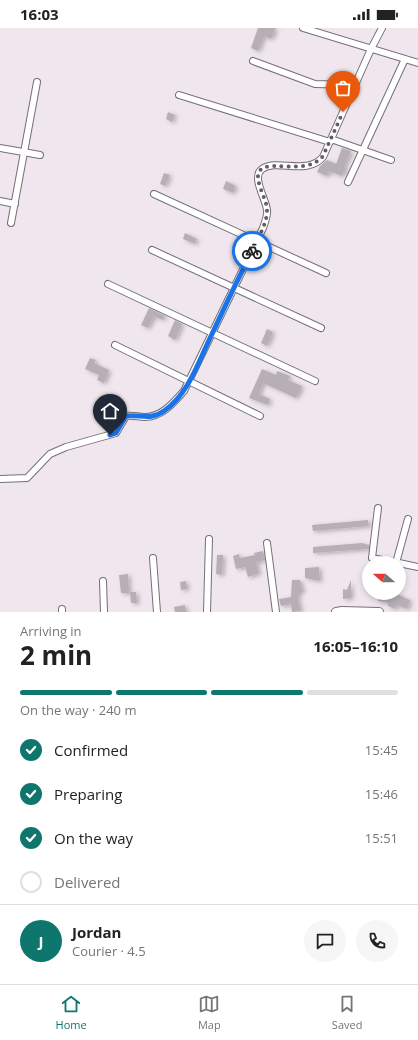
<!DOCTYPE html>
<meta charset="utf-8">
<style>
:root{--surface:#fff;--page:#f6f6f6;--text:#222;--muted:#767676;--line:#e0e0e0;--accent:#0f766e}
body{margin:0;font-family:"Open Sans",sans-serif;background:var(--page);color:var(--text);height:100vh;display:flex;flex-direction:column;font-size:15px;white-space:nowrap}
*{box-sizing:border-box;margin:0}
p{font-size:13px;color:var(--muted)}
.icon{flex:none;width:22px;height:22px;fill:none;stroke:currentColor;stroke-width:2;stroke-linecap:round;stroke-linejoin:round}
.map{position:relative;height:584px;overflow:hidden}
.sheet{display:flex;flex-direction:column;background:var(--surface);flex:1}
.sheet>*{flex:none}
.needle{width:26px;rotate:290deg}
.controls{position:absolute;left:362px;top:528px;display:grid;gap:8px}
.controls a{display:grid;place-items:center;width:44px;height:44px;border-radius:50%;background:var(--surface);box-shadow:0 2px 6px #0003;font-size:20px}
.pin{position:absolute;display:grid;place-items:center;width:34px;height:34px;color:#fff;margin:-41px -17px;border-radius:50% 50% 50% 0;rotate:-45deg;box-shadow:0 0 4px #0007}
.pin .icon{rotate:45deg}
.courier{position:absolute;display:grid;place-items:center;width:40px;height:40px;margin:-20px;border:3px solid #1a73e8;border-radius:50%;background:#fff;color:#222;box-shadow:0 1px 5px #0007}
.headline em{font-style:normal;font-weight:700}
.headline div{display:flex;flex-direction:column-reverse}
.headline{display:flex;align-items:center;justify-content:space-between;height:68px;padding:0 20px}
h1{font-size:26px;font-weight:700;line-height:30px}
.bar{display:grid;grid-template-columns:repeat(4,1fr);gap:6px 4px;align-content:center;height:48px;padding:0 20px}
.bar i{height:5px;border-radius:3px;background:var(--line)}
.bar .on{background:var(--accent)}
.bar p{grid-column:span 4}
.line{display:flex;align-items:center;gap:10px;padding:0 20px;border-top:1px solid var(--line)}
.line div{flex:1}
.round{display:grid;place-items:center;flex:none;width:42px;height:42px;border-radius:21px;background:var(--page)}
ol{padding:0 20px;list-style:none}
li{display:flex;align-items:center;gap:12px;height:44px}
li p{margin-inline-start:auto}
li .icon{padding:4px;border-radius:50%;background:var(--accent);color:#fff;stroke-width:4}
li:last-child{color:var(--muted)}
li i{width:22px;height:22px;border:2px solid var(--line);border-radius:50%}
.status{display:flex;justify-content:space-between;align-items:center;height:28px;padding:0 20px;background:var(--surface);direction:ltr}
.status svg{height:11px;fill:currentColor}
.tab-bar{display:flex;justify-content:space-around;align-items:center;height:56px;border-top:1px solid var(--line);background:var(--surface);font-size:11px;color:var(--muted)}
.tab-bar a{display:grid;justify-items:center;gap:2px}
.tab-bar .on{color:var(--accent)}
.map>svg:first-child{display:block}
.building{fill:#b7afb5;filter:url(#shadow)}
.lines{fill:none;stroke-linecap:round;stroke-linejoin:round}
.minor-casing{stroke:#766f75;stroke-width:8}
.tertiary-casing{stroke:#766f75;stroke-width:10}
.minor{stroke:#fff;stroke-width:6}
.tertiary{stroke:#fff;stroke-width:8}
.done{stroke:#625d60;stroke-width:4;stroke-dasharray:0 7.2}
.route{stroke:#1a73e8;stroke-width:5}
</style>
<div class="status"><b>16:03</b><svg viewBox="0 0 49 12"><path d="M0 12V9h3v3zM5 12V6h3v6zM10 12V3h3v9zM15 12V0h3v12zM26 1h20v11H26zM47 4h2v5h-2z"/></svg></div>
<div class="map">
<svg width="418" height="584" viewBox="0 0 418 584">
<defs>
<filter id="shadow"><feDropShadow dx="2.5" dy="1.5" stdDeviation="2" flood-color="#0004"/></filter>
</defs>
<rect width="100%" height="100%" fill="#f0e7ee"/>
<path class="building" d="M 258,0 L 276,0 L 271,11 L 264,8 L 258,23 L 251,20 Z
M 168,84 L 175,87 L 172,94 L 166,91 Z
M 342,120 L 351,123 L 344,139 L 346,140 L 342,148 L 329,143 L 327,148 L 317,144 L 320,138 L 327,132 L 336,136 Z
M 164,145 L 170,147 L 165,158 L 160,156 Z
M 226,153 L 236,158 L 233,165 L 223,161 Z
M 185,205 L 197,211 L 195,216 L 183,211 Z
M 149,280 L 165,288 L 163,292 L 154,288 L 148,300 L 141,297 Z
M 175,292 L 182,296 L 175,312 L 168,308 Z
M 267,301 L 273,304 L 267,318 L 261,315 Z
M 90,330 L 96,332 L 94,335 L 109,342 L 104,355 L 97,352 L 99,347 L 85,341 Z
M 262,341 L 276,347 L 277,343 L 290,348 L 288,352 L 302,358 L 296,370 L 263,355 L 259,366 L 270,371 L 268,377 L 249,370 Z
M 368,492 L 369,498 L 313,503 L 312,497 Z
M 362,515 L 369,517 L 369,521 L 313,525 L 313,519 Z
M 263,523 L 265,532 L 256,534 L 259,545 L 248,549 L 245,539 L 236,541 L 233,528 L 239,526 L 240,530 L 255,527 L 254,525 Z
M 217,527 L 223,527 L 222,547 L 216,546 Z
M 319,539 L 320,553 L 305,550 L 305,540 Z
M 128,546 L 129,565 L 121,565 L 119,547 Z
M 292,552 L 300,552 L 303,564 L 299,564 L 298,572 L 301,583 L 292,584 L 291,576 L 281,578 L 279,571 L 291,569 Z
M 351,552 L 351,570 L 343,571 L 343,561 L 347,562 Z
M 186,553 L 187,561 L 181,562 L 180,554 Z
M 130,564 L 136,564 L 137,575 L 131,575 Z
M 378,565 L 394,565 L 410,572 L 407,581 L 397,577 L 395,581 L 388,578 L 388,574 L 378,573 Z
M 185,577 L 186,584 L 175,584 L 174,579 Z"/>
<g class="lines">
<defs>
<path id="minor" d="M 303,0 L 418,35
M 253,33 L 315,56 L 355,57
M 179,67 L 330,114
M 331,111 L 391,132
M 0,120 L 40,127
M 348,154 L 405,31
M 154,166 L 326,245
M 0,173 L 15,176
M 11,195 L 37,54
M 152,222 L 321,300
M 108,256 L 315,353
M 115,317 L 260,388
M 0,451 L 27,450 L 50,426 L 66,419 L 116,405 L 126,388 C 133,387 138,389 145,389 C 162,389 173,375 184,363 L 263,200 C 265,194 268,187 267,182 C 266,171 251,149 262,141 C 277,130 307,148 323,129 L 371,21 L 382,0
M 378,480 L 372,530 L 397,535
M 267,515 L 276,584
M 153,530 L 157,584
M 396,535 L 408,491
M 399,535 L 418,539
M 103,553 L 104,584
M 62,581 L 62,584
M 207,584 L 209,511"/>
<path id="tertiary" d="M 336,584 L 342,583 L 379,584"/>
</defs>
<use href="#minor" class="minor-casing"/>
<use href="#tertiary" class="tertiary-casing"/>
<use href="#minor" class="minor"/>
<use href="#tertiary" class="tertiary"/>
</g>
<g class="lines">
<path class="done" d="M 252,223 C 257,212 267,196 267,183 C 268,168 242,138 274,138 C 290,138 312,142 323,128 L 343,84"/>
<path class="route" d="M 110,407 L 116,405 L 126,388 C 140,386 150,393 164,383 C 189,366 199,332 212,306 C 225,278 238,251 252,223"/>
</g>
</svg>
<div class="controls">
<a><svg class="needle" viewBox="-14 -14 28 28"><path d="M0-13l5 13h-10z" fill="#e53935"/><path d="M0 13l5-13h-10z" fill="#767676"/></svg></a>
</div>
<div class="pin" style="left:343px;top:84px;background:#ea580c"><svg class="icon" aria-label="bag" viewBox="0 0 24 24"><path d="M5 8h14l-1 12H6zM9 8a3 3 0 0 1 6 0"/></svg></div>
<div class="pin" style="left:110px;top:407px;background:#1f2937"><svg class="icon" aria-label="home" viewBox="0 0 24 24"><path d="M3 11l9-7 9 7M6 9v11h12V9"/></svg></div>
<div class="courier" style="left:252px;top:223px"><svg class="icon" aria-label="bike" viewBox="0 0 24 24"><circle cx="6" cy="16" r="4"/><circle cx="18" cy="16" r="4"/><path d="M6 16l4-8h5l3 8M10 8l3 8H6M13 5h3"/></svg></div>
</div>
<section class="sheet">
<div class="headline"><div><h1>2 min</h1><p>Arriving in</p></div><em>16:05–16:10</em></div>
<div class="bar"><i class="on"></i><i class="on"></i><i class="on"></i><i></i><p>On the way · 240 m</p></div>
<ol>
<li><svg class="icon" aria-label="check" viewBox="0 0 24 24"><path d="M5 12l5 5 9-10"/></svg>Confirmed<p>15:45</p></li>
<li><svg class="icon" aria-label="check" viewBox="0 0 24 24"><path d="M5 12l5 5 9-10"/></svg>Preparing<p>15:46</p></li>
<li><svg class="icon" aria-label="check" viewBox="0 0 24 24"><path d="M5 12l5 5 9-10"/></svg>On the way<p>15:51</p></li>
<li><i></i>Delivered</li>
</ol>
<div class="line" style="height:72px"><b class="round" style="background:var(--accent);color:#fff">J</b><div><b>Jordan</b><p>Courier · 4.5</p></div><a class="round"><svg class="icon" aria-label="chat" viewBox="0 0 24 24"><path d="M4 5h16v11H9l-5 4z"/></svg></a><a class="round"><svg class="icon" aria-label="phone" viewBox="0 0 24 24"><path d="M5 4h4l2 5-3 2q2 4 5 5l2-3 5 2v4C11 20 4 13 5 4z"/></svg></a></div>
</section>
<nav class="tab-bar">
<a class="on"><svg class="icon" aria-label="home" viewBox="0 0 24 24"><path d="M3 11l9-7 9 7M6 9v11h12V9"/></svg>Home</a>
<a><svg class="icon" aria-label="map" viewBox="0 0 24 24"><path d="M3 6l6-2 6 2 6-2v14l-6 2-6-2-6 2zM9 4v14M15 6v14"/></svg>Map</a>
<a><svg class="icon" aria-label="saved" viewBox="0 0 24 24"><path d="M7 4h10v16l-5-4-5 4z"/></svg>Saved</a>
</nav>
